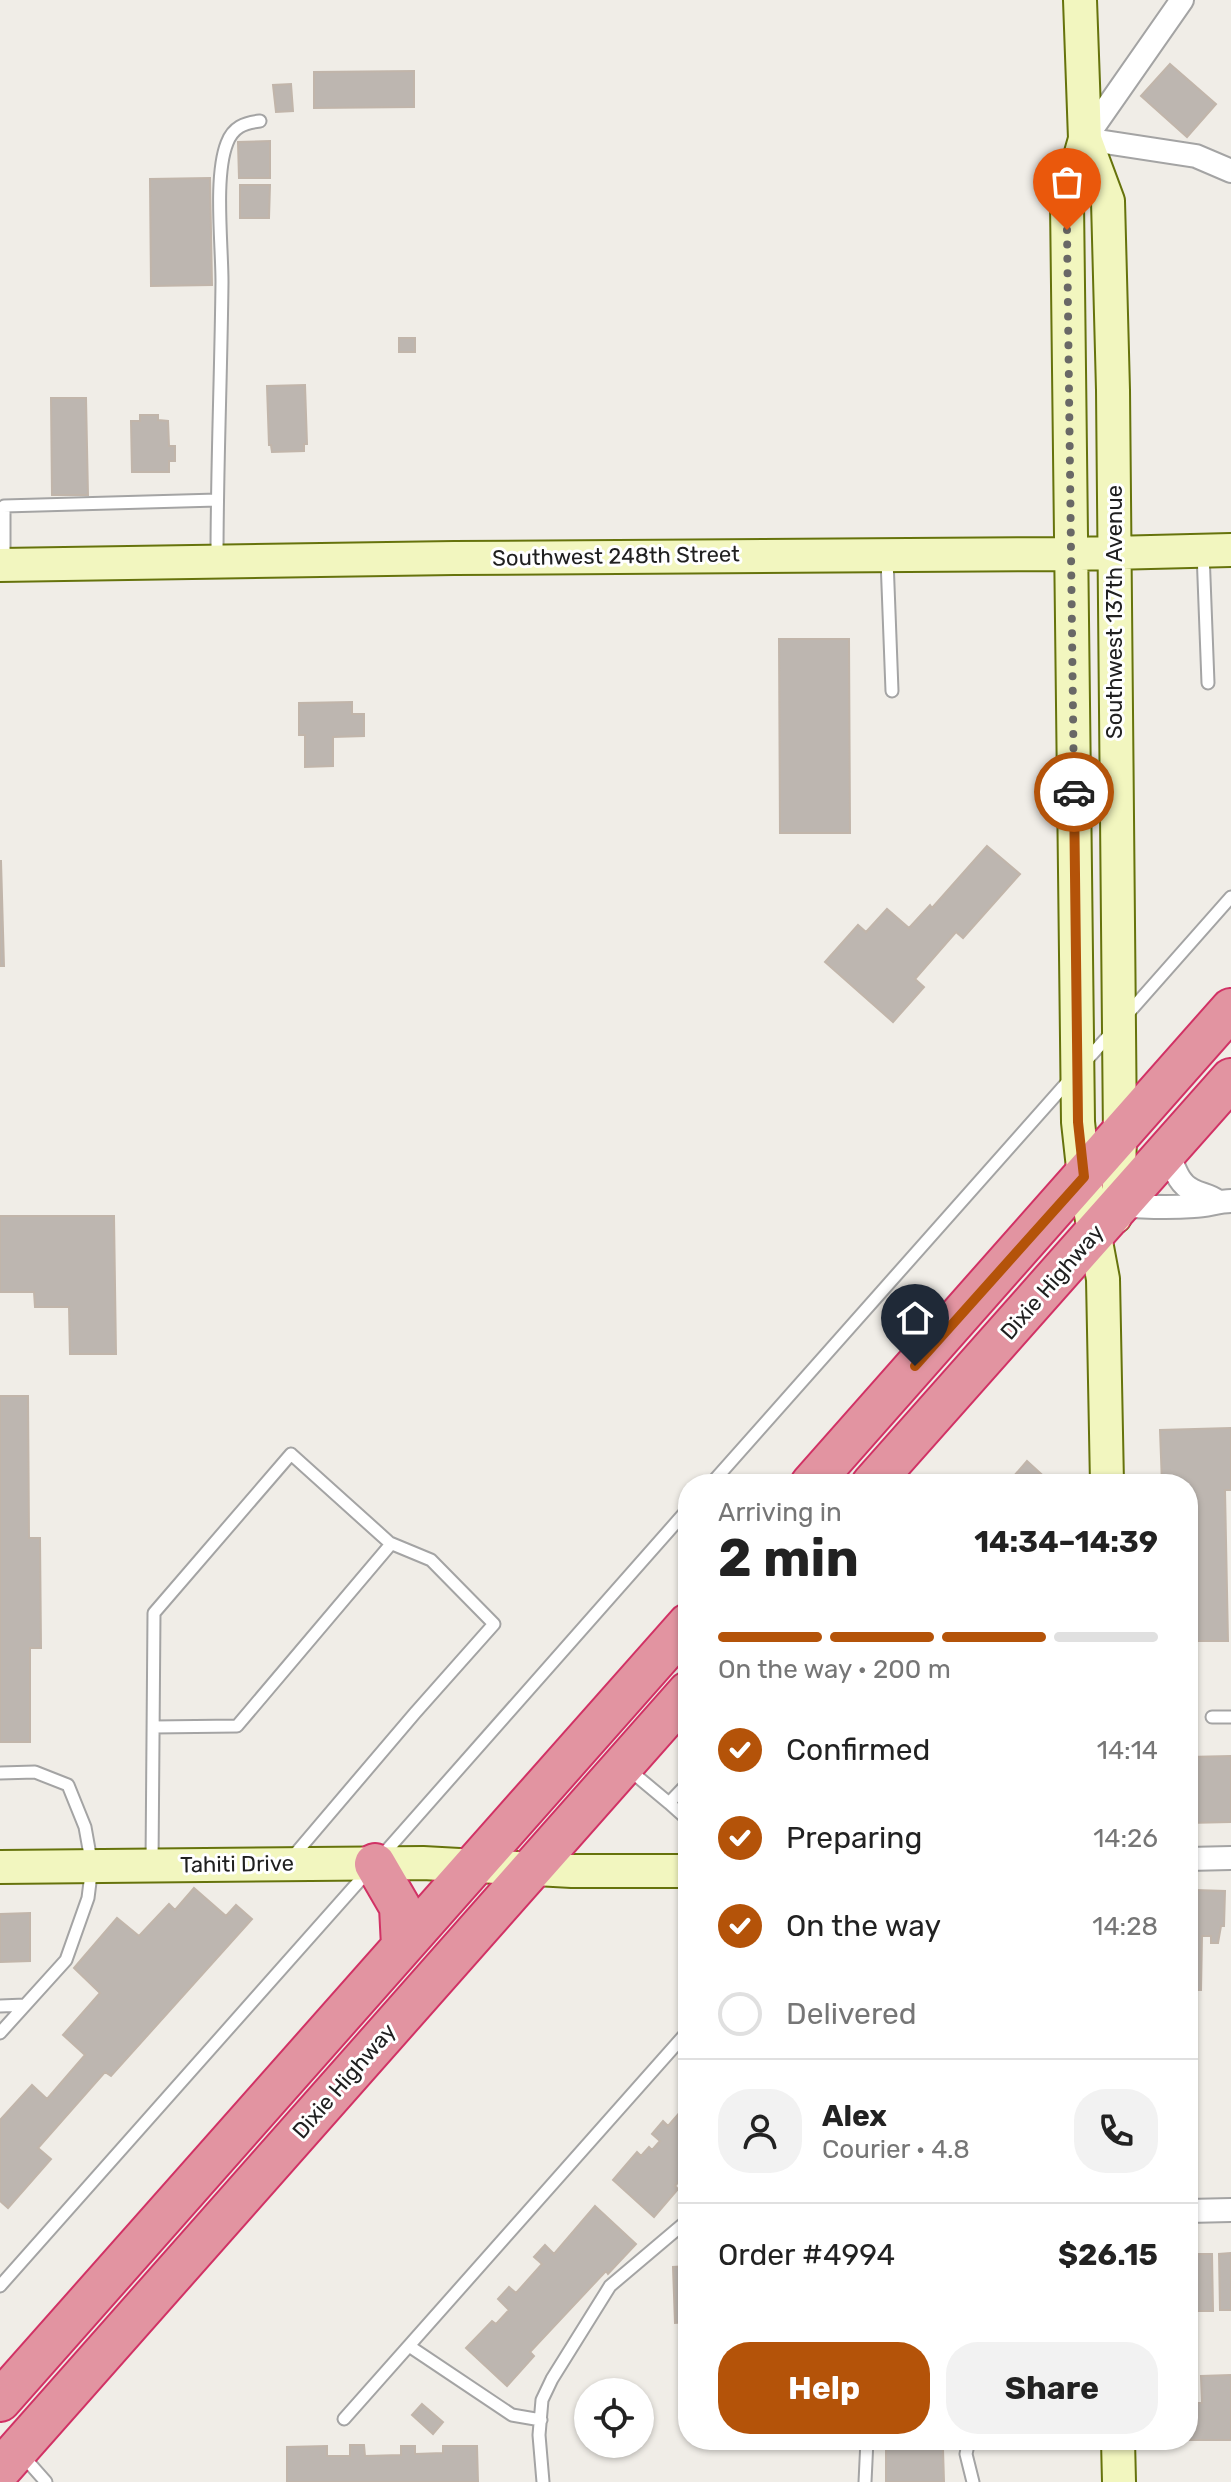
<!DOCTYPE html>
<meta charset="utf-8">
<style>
:root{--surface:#fff;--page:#f2f2f2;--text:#222;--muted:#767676;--line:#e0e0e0;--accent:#b45309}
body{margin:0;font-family:Rubik,sans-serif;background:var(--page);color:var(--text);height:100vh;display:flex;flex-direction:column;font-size:30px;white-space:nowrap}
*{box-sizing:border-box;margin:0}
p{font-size:26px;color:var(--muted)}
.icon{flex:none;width:44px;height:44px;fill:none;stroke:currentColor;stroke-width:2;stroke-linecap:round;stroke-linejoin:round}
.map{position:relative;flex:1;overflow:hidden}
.drawer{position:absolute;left:678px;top:1474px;width:520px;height:976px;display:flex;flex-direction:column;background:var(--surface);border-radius:32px;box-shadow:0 2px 6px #0004}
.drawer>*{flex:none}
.tools{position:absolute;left:574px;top:2378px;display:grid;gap:16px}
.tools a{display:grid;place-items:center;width:80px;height:80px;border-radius:50%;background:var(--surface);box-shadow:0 2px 6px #0004;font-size:40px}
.pin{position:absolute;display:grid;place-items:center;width:68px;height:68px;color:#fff;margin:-82px -34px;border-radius:50% 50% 50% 0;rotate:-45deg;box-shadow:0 0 8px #0007}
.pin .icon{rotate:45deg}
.courier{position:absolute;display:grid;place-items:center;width:80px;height:80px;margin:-40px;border:6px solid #b45309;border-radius:50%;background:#fff;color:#222;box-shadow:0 2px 10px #0007}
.summary em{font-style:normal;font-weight:700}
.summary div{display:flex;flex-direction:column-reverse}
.summary{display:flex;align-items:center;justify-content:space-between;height:136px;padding:0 40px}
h1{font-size:52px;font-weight:700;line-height:60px}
.bar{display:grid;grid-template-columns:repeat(4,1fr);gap:12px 8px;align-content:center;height:96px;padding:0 40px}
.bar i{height:10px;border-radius:6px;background:var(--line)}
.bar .current{background:var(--accent)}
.bar p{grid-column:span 4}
.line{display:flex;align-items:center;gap:20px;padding:0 40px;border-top:2px solid var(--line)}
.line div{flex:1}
.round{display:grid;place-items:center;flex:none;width:84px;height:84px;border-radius:32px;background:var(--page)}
ol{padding:0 40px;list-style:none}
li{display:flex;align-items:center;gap:24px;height:88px}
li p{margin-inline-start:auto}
li .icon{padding:8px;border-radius:50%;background:var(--accent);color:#fff;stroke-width:4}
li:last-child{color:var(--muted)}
li i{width:44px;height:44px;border:4px solid var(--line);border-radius:50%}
.cta{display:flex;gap:16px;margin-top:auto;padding:16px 40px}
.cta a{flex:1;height:92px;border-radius:32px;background:var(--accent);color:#fff;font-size:32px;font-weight:700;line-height:92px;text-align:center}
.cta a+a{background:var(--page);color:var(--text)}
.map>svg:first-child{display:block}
.building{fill:#bdb6b0;stroke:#c1b5aa;stroke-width:2}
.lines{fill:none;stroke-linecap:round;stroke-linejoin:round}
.lane-casing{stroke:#a4a4a4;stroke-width:15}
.street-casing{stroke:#a4a4a4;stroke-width:26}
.secondary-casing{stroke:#66730c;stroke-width:36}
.highway-casing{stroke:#d13265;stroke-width:44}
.lane{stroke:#fff;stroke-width:11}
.street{stroke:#fff;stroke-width:22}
.secondary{stroke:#f2f6bf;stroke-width:32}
.highway{stroke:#e294a1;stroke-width:40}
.done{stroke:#696866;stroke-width:8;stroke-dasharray:0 14.4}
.route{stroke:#b45309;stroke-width:10}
.labels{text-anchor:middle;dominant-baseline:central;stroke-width:6;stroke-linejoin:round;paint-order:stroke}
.street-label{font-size:22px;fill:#202020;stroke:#fff}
</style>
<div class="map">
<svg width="1231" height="2482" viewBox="0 0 1231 2482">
<rect width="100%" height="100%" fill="#f0ede7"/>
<path class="building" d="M 1170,64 L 1216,104 L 1187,137 L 1141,96 Z
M 414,71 L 414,107 L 314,108 L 314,72 Z
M 291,84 L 293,111 L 276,112 L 273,85 Z
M 270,141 L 270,178 L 239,178 L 238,142 Z
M 210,178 L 212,285 L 151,286 L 150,179 Z
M 240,185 L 270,185 L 269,218 L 240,218 Z
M 399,338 L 415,338 L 415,352 L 399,352 Z
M 305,385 L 307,444 L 304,444 L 304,451 L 272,452 L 271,445 L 269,445 L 267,386 Z
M 51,398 L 86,398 L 88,495 L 52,495 Z
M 140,415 L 158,415 L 158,420 L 168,421 L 169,446 L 175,446 L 175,461 L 169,461 L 169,472 L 132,472 L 131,421 L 140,421 Z
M 779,639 L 849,639 L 850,833 L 780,833 Z
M 352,702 L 352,714 L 364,714 L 364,736 L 333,737 L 333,766 L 305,767 L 305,735 L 299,735 L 299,703 Z
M 987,846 L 1020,874 L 963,938 L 956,932 L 915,979 L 924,987 L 893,1022 L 825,962 L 858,925 L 866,932 L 887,909 L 909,928 L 930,905 L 932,908 Z
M 0,861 L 1,861 L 4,966 L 0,966 Z
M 0,1216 L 114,1216 L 116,1354 L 70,1354 L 69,1307 L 35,1307 L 34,1292 L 0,1292 Z
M 0,1396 L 28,1396 L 29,1538 L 40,1538 L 41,1648 L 30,1648 L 30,1742 L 0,1742 Z
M 1231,1428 L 1231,1490 L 1225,1490 L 1228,1641 L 1188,1641 L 1188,1484 L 1162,1484 L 1160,1430 Z
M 1027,1461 L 1050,1482 L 1048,1484 L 1007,1484 Z
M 1231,1756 L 1231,1822 L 1188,1823 L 1188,1757 Z
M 194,1888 L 226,1916 L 236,1905 L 252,1919 L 111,2076 L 105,2072 L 38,2148 L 51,2159 L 8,2208 L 0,2201 L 0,2120 L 32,2085 L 47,2099 L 85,2055 L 63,2035 L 100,1993 L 74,1968 L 117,1918 L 139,1936 L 169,1904 L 175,1910 Z
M 1195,1890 L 1225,1891 L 1224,1926 L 1221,1926 L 1218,1943 L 1211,1943 L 1211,1936 L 1202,1936 L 1201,1990 L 1188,1990 L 1188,1892 L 1195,1892 Z
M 30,1913 L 30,1961 L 0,1962 L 0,1914 Z
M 688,2103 L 688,2160 L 685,2163 L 688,2170 L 675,2186 L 678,2189 L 654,2217 L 613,2180 L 637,2152 L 641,2156 L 649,2147 L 652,2150 L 660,2141 L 652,2134 L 663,2121 L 668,2126 Z
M 595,2206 L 636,2244 L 608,2274 L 606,2271 L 530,2352 L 534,2356 L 507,2386 L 466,2348 L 492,2321 L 496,2324 L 509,2310 L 498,2299 L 509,2287 L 516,2293 L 542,2264 L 534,2257 L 545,2245 L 554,2254 Z
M 1231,2253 L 1231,2310 L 1220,2310 L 1219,2254 Z
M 1188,2254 L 1212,2254 L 1213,2311 L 1188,2311 Z
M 688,2266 L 688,2322 L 675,2323 L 673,2267 Z
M 1231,2375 L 1231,2440 L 1181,2440 L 1188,2440 L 1188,2403 L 1202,2403 L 1201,2376 Z
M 422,2404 L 443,2422 L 433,2434 L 412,2415 Z
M 888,2440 L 938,2440 L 938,2449 L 943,2449 L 944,2482 L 886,2482 L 886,2447 L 893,2447 L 893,2440 Z
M 350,2445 L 364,2445 L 365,2456 L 401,2455 L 401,2446 L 415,2446 L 415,2454 L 443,2453 L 443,2446 L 477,2446 L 478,2482 L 287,2482 L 287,2447 L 327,2446 L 327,2456 L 350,2456 Z"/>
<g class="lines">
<defs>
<path id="lane" d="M 1203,552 L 1208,683
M 217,557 C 217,466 221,374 222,282 C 222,244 214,176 227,143 C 233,127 244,123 260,121
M 887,559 L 892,691
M 4,564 L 4,506 L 217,500
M 1125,1017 L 1231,897
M 1085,1062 L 1111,1033
M 711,1484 L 1071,1078
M 1212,1717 L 1231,1717
M 627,1768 L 669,1803 L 688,1783
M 0,1773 L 35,1772 L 68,1785 L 85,1827 L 92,1866 L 88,1898 L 66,1960 L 0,2033
M 669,1803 L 688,1820
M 380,1858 L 688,1509
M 290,1860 L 415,1713 L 494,1624 L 431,1560 L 390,1543
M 152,1864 L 154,1613 L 291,1454 L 391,1544 L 237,1726 L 154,1727
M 0,2006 L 25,2005
M 0,2286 L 369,1870
M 409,2346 L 512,2415 L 541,2420
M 344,2419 L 688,2031
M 969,2440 L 966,2454 L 973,2482
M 23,2456 L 46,2482
M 543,2482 L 539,2435 L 542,2400 L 552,2379 L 610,2286 L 688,2220
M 865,2482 L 867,2440"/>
<path id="street" d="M 1182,0 L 1085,139 L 1196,156 L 1231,171
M 1167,1151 C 1174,1165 1177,1183 1192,1190 C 1201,1195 1209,1195 1217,1201
M 1118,1205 C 1143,1207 1168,1208 1194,1206 C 1207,1206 1218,1201 1231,1201
M 1188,1859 L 1231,1858
M 1188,2211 L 1231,2210"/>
<path id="secondary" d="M 1080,0 L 1085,139 L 1108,201 L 1113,390 L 1120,1137 L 1118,1205 L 1115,1217
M 1085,139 L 1067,202 L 1078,1122 L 1084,1177 L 1103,1279 L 1107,1484
M 0,565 L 454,558 L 1071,554 L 1231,550
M 0,1867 L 423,1863 L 572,1871 L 688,1871
M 1118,2440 L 1119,2482"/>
<path id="highway" d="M 811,1484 L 1231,1009
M 872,1484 L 1231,1079
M 375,1864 L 400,1907 L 402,1946
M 0,2401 L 688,1624
M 0,2470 L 688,1692"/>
</defs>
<use href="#lane" class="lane-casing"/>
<use href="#street" class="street-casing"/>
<use href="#secondary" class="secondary-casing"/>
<use href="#highway" class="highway-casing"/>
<use href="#lane" class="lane"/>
<use href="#street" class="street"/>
<use href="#secondary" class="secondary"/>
<use href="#highway" class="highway"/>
</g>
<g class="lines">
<path class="done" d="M 1067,230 L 1074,792"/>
<path class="route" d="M 915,1366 L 1084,1177 L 1078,1122 L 1074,792"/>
</g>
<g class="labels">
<g class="street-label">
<text transform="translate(616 556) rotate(-1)">Southwest 248th Street</text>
<text transform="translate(1114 612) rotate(-90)">Southwest 137th Avenue</text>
<text transform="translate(1052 1282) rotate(-49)">Dixie Highway</text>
<text transform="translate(237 1864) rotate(-1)">Tahiti Drive</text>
<text transform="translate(344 2081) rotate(-49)">Dixie Highway</text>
</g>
</g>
</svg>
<div class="tools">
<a><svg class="icon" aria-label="locate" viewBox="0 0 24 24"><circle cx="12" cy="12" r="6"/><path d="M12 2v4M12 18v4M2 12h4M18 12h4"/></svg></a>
</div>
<div class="pin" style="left:1067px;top:230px;background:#ea580c"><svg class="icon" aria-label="bag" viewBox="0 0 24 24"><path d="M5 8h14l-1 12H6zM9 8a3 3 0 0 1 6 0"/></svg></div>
<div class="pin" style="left:915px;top:1366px;background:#1f2937"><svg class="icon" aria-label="home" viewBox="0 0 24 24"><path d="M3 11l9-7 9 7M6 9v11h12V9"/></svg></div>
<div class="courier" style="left:1074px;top:792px"><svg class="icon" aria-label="car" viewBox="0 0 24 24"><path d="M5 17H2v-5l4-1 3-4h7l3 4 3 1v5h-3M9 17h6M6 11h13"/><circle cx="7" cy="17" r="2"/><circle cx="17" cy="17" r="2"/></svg></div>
<section class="drawer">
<div class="summary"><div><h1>2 min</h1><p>Arriving in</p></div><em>14:34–14:39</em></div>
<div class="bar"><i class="current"></i><i class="current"></i><i class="current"></i><i></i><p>On the way · 200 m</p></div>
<ol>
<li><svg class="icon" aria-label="check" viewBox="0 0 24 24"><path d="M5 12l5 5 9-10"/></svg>Confirmed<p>14:14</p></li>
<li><svg class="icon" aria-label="check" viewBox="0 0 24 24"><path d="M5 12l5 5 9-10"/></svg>Preparing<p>14:26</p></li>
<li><svg class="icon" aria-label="check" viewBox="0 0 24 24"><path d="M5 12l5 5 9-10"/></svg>On the way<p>14:28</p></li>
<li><i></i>Delivered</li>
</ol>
<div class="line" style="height:144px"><a class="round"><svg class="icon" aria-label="person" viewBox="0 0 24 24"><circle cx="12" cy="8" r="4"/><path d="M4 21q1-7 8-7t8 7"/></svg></a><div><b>Alex</b><p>Courier · 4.8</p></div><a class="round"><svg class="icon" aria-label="phone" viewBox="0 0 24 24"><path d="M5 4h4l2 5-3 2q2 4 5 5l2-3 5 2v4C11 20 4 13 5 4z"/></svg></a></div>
<div class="line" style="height:104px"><div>Order #4994</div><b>$26.15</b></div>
<div class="cta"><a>Help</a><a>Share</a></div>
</section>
</div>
